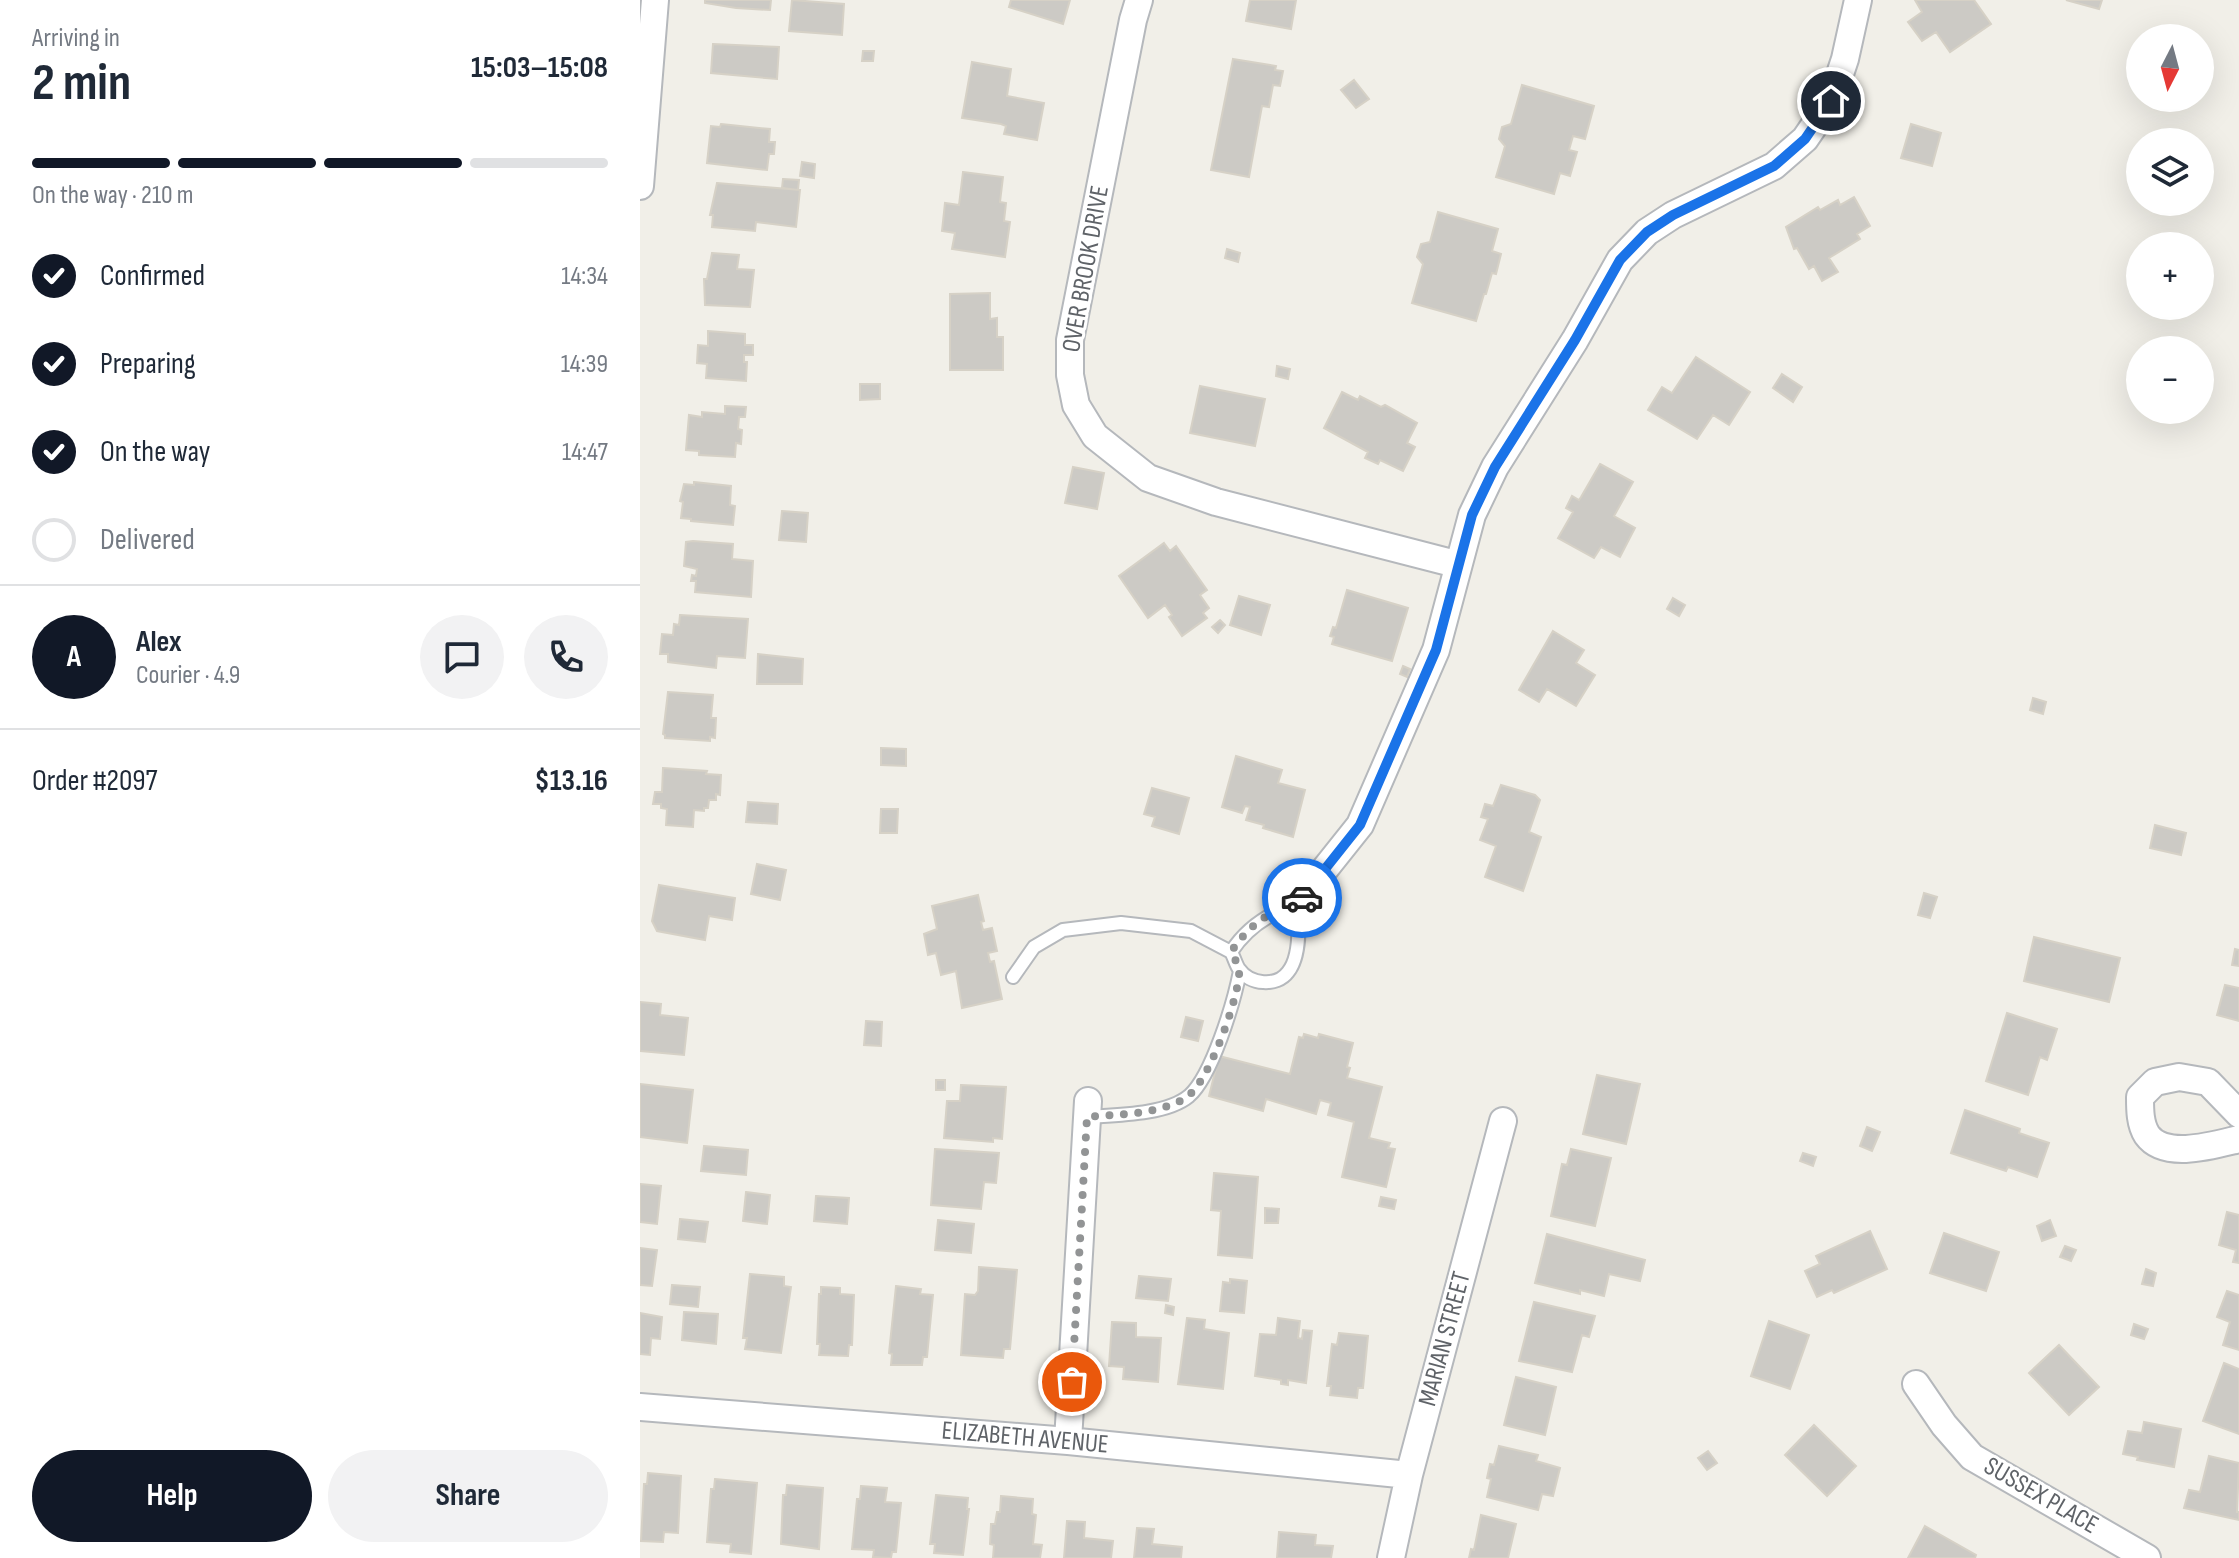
<!DOCTYPE html>
<meta charset="utf-8">
<style>
:root{--surface:#fff;--page:#f2f2f3;--text:#1f2937;--muted:#747a83;--line:#e0e1e3;--accent:#111827}
body{margin:0;font-family:"Sofia Sans Condensed",sans-serif;background:var(--page);color:var(--text);height:100vh;display:flex;flex-direction:column;font-size:30px;white-space:nowrap}
*{box-sizing:border-box;margin:0}
p{font-size:26px;color:var(--muted)}
.icon{flex:none;width:44px;height:44px;fill:none;stroke:currentColor;stroke-width:2;stroke-linecap:round;stroke-linejoin:round}
.map{position:relative;flex:1;overflow:hidden}
.sheet{display:flex;flex-direction:column;background:var(--surface);width:640px}
.sheet>*{flex:none}
.needle{width:52px;rotate:186deg}
.tools{position:absolute;left:1486px;top:24px;display:grid;gap:16px}
.tools a{display:grid;place-items:center;width:88px;height:88px;border-radius:50%;background:var(--surface);box-shadow:0 8px 32px #0002;font-size:40px}
.pin{position:absolute;display:grid;place-items:center;width:68px;height:68px;color:#fff;margin:-34px;border:4px solid #fff;border-radius:50%;box-shadow:0 2px 8px #0007}
.courier{position:absolute;display:grid;place-items:center;width:80px;height:80px;margin:-40px;border:6px solid #1a73e8;border-radius:50%;background:#fff;color:#222;box-shadow:0 2px 10px #0007}
.headline em{font-style:normal;font-weight:700}
.headline div{display:flex;flex-direction:column-reverse}
.headline{display:flex;align-items:center;justify-content:space-between;height:136px;padding:0 32px}
h1{font-size:52px;font-weight:700;line-height:60px}
.bar{display:grid;grid-template-columns:repeat(4,1fr);gap:12px 8px;align-content:center;height:96px;padding:0 32px}
.bar i{height:10px;border-radius:6px;background:var(--line)}
.bar .selected{background:var(--accent)}
.bar p{grid-column:span 4}
.line{display:flex;align-items:center;gap:20px;padding:0 32px;border-top:2px solid var(--line)}
.line div{flex:1}
.round{display:grid;place-items:center;flex:none;width:84px;height:84px;border-radius:42px;background:var(--page)}
ol{padding:0 32px;list-style:none}
li{display:flex;align-items:center;gap:24px;height:88px}
li p{margin-inline-start:auto}
li .icon{padding:8px;border-radius:50%;background:var(--accent);color:#fff;stroke-width:4}
li:last-child{color:var(--muted)}
li i{width:44px;height:44px;border:4px solid var(--line);border-radius:50%}
.primary-button{display:flex;gap:16px;margin-top:auto;padding:16px 32px}
.primary-button a{flex:1;height:92px;border-radius:48px;background:var(--accent);color:#fff;font-size:32px;font-weight:700;line-height:92px;text-align:center}
.primary-button a+a{background:var(--page);color:var(--text)}
main{display:flex;flex:1;min-height:0}
.map>svg:first-child{display:block}
.building{fill:#cccac5;stroke:#d6d1c6;stroke-width:2}
.lines{fill:none;stroke-linecap:round;stroke-linejoin:round}
.service-casing{stroke:#b5b8bc;stroke-width:16}
.minor-casing{stroke:#b5b8bc;stroke-width:30}
.service{stroke:#fff;stroke-width:12}
.minor{stroke:#fff;stroke-width:26}
.done{stroke:#929495;stroke-width:8;stroke-dasharray:0 14.4}
.route{stroke:#1a73e8;stroke-width:10}
.labels{text-anchor:middle;dominant-baseline:central;stroke-width:6;stroke-linejoin:round;paint-order:stroke}
.street-label{font-size:26px;fill:#5f6368;stroke:#fff}
</style>
<main>
<section class="sheet">
<div class="headline"><div><h1>2 min</h1><p>Arriving in</p></div><em>15:03–15:08</em></div>
<div class="bar"><i class="selected"></i><i class="selected"></i><i class="selected"></i><i></i><p>On the way · 210 m</p></div>
<ol>
<li><svg class="icon" aria-label="check" viewBox="0 0 24 24"><path d="M5 12l5 5 9-10"/></svg>Confirmed<p>14:34</p></li>
<li><svg class="icon" aria-label="check" viewBox="0 0 24 24"><path d="M5 12l5 5 9-10"/></svg>Preparing<p>14:39</p></li>
<li><svg class="icon" aria-label="check" viewBox="0 0 24 24"><path d="M5 12l5 5 9-10"/></svg>On the way<p>14:47</p></li>
<li><i></i>Delivered</li>
</ol>
<div class="line" style="height:144px"><b class="round" style="background:var(--accent);color:#fff">A</b><div><b>Alex</b><p>Courier · 4.9</p></div><a class="round"><svg class="icon" aria-label="chat" viewBox="0 0 24 24"><path d="M4 5h16v11H9l-5 4z"/></svg></a><a class="round"><svg class="icon" aria-label="phone" viewBox="0 0 24 24"><path d="M5 4h4l2 5-3 2q2 4 5 5l2-3 5 2v4C11 20 4 13 5 4z"/></svg></a></div>
<div class="line" style="height:104px"><div>Order #2097</div><b>$13.16</b></div>
<div class="primary-button"><a>Help</a><a>Share</a></div>
</section>
<div class="map">
<svg width="1599" height="1558" viewBox="0 0 1599 1558">
<rect width="100%" height="100%" fill="#f1efe8"/>
<path class="building" d="M 65,0 L 131,0 L 130,10 L 96,8 L 65,3 Z
M 152,0 L 204,4 L 202,35 L 149,31 Z
M 371,0 L 430,0 L 423,24 L 369,7 Z
M 610,0 L 656,0 L 651,29 L 606,21 Z
M 1275,0 L 1334,0 L 1351,24 L 1310,52 L 1296,32 L 1282,41 L 1268,22 L 1282,12 Z
M 1426,0 L 1462,0 L 1459,9 Z
M 73,44 L 139,47 L 137,79 L 71,73 Z
M 223,51 L 234,51 L 233,61 L 222,61 Z
M 593,59 L 636,66 L 635,70 L 643,71 L 640,86 L 633,85 L 629,107 L 622,106 L 609,177 L 571,170 Z
M 332,62 L 371,69 L 367,96 L 404,103 L 397,140 L 364,134 L 366,126 L 361,124 L 322,118 Z
M 714,80 L 729,99 L 716,108 L 701,90 Z
M 882,85 L 954,106 L 945,139 L 933,136 L 929,150 L 937,152 L 930,176 L 920,173 L 914,194 L 856,177 L 865,146 L 859,139 L 862,127 L 871,124 Z
M 81,124 L 130,129 L 129,142 L 135,142 L 134,154 L 129,154 L 127,170 L 67,163 L 71,126 L 80,127 Z
M 1271,124 L 1301,133 L 1292,166 L 1261,158 Z
M 162,162 L 175,164 L 174,178 L 160,176 Z
M 323,172 L 363,177 L 360,202 L 366,203 L 364,221 L 370,222 L 365,257 L 312,249 L 315,233 L 302,231 L 305,203 L 319,205 Z
M 143,179 L 159,180 L 158,190 L 142,188 Z
M 77,183 L 160,190 L 156,227 L 116,222 L 115,231 L 72,227 L 73,215 L 70,215 Z
M 1214,197 L 1230,226 L 1217,234 L 1220,239 L 1189,258 L 1198,272 L 1182,281 L 1174,266 L 1169,269 L 1157,248 L 1154,249 L 1146,227 L 1178,207 L 1180,210 L 1198,200 L 1200,205 Z
M 798,212 L 858,229 L 852,251 L 861,254 L 856,274 L 852,273 L 846,294 L 844,294 L 836,321 L 772,303 L 783,264 L 777,257 L 781,244 L 790,242 Z
M 587,249 L 600,253 L 598,262 L 585,258 Z
M 72,253 L 99,255 L 97,269 L 114,270 L 110,307 L 65,305 L 64,279 L 67,279 Z
M 350,293 L 350,319 L 357,318 L 357,337 L 363,337 L 363,370 L 310,370 L 310,294 Z
M 68,331 L 105,334 L 105,345 L 113,345 L 113,355 L 104,355 L 104,362 L 107,362 L 106,381 L 66,378 L 67,364 L 57,363 L 58,345 L 68,346 Z
M 1056,357 L 1110,392 L 1089,425 L 1073,415 L 1057,439 L 1008,410 L 1022,387 L 1032,393 Z
M 637,366 L 650,369 L 648,379 L 636,376 Z
M 1142,374 L 1162,387 L 1153,402 L 1133,388 Z
M 220,384 L 240,384 L 240,399 L 220,400 Z
M 560,386 L 625,399 L 615,446 L 550,433 Z
M 702,392 L 718,400 L 720,396 L 741,407 L 745,405 L 777,423 L 767,443 L 775,447 L 763,471 L 740,460 L 738,464 L 725,458 L 728,452 L 684,428 Z
M 85,406 L 106,407 L 105,417 L 99,417 L 98,429 L 102,430 L 101,444 L 96,443 L 95,457 L 59,455 L 59,451 L 46,450 L 49,415 L 62,417 L 62,412 L 85,414 Z
M 960,464 L 993,482 L 974,516 L 995,528 L 980,557 L 961,547 L 954,558 L 918,538 L 933,512 L 926,508 L 932,496 L 939,500 L 941,497 Z
M 433,467 L 464,473 L 457,509 L 425,503 Z
M 54,482 L 91,486 L 90,505 L 95,506 L 93,525 L 51,521 L 51,519 L 41,518 L 43,502 L 40,501 L 44,484 L 54,485 Z
M 142,511 L 168,513 L 166,542 L 139,540 Z
M 53,541 L 93,544 L 92,559 L 113,561 L 111,597 L 55,592 L 56,581 L 51,581 L 52,575 L 56,576 L 57,569 L 44,566 L 46,542 Z
M 524,543 L 530,551 L 536,546 L 567,590 L 560,595 L 569,608 L 563,613 L 567,618 L 542,636 L 529,617 L 532,615 L 525,605 L 508,618 L 479,576 Z
M 707,590 L 768,608 L 752,661 L 692,644 L 694,637 L 690,636 L 693,627 L 696,628 Z
M 599,596 L 630,605 L 621,635 L 590,625 Z
M 1033,598 L 1045,605 L 1039,616 L 1027,609 Z
M 40,615 L 108,619 L 105,658 L 77,656 L 76,668 L 28,662 L 28,654 L 20,654 L 22,634 L 33,635 L 34,624 L 39,625 Z
M 580,620 L 585,625 L 578,633 L 572,627 Z
M 913,631 L 944,650 L 936,663 L 955,675 L 936,706 L 907,689 L 899,702 L 879,690 Z
M 118,654 L 163,659 L 162,684 L 117,684 Z
M 763,666 L 770,669 L 767,677 L 760,674 Z
M 28,692 L 73,695 L 71,718 L 76,718 L 75,738 L 70,737 L 70,741 L 25,738 L 25,735 L 23,734 Z
M 1393,698 L 1406,702 L 1403,714 L 1390,710 Z
M 241,748 L 266,749 L 266,766 L 241,765 Z
M 596,756 L 642,770 L 638,783 L 665,790 L 653,837 L 623,828 L 624,825 L 606,820 L 610,807 L 605,806 L 602,813 L 582,807 Z
M 23,768 L 67,771 L 66,774 L 81,775 L 80,795 L 76,794 L 76,800 L 69,800 L 68,808 L 64,808 L 64,811 L 54,810 L 53,827 L 26,825 L 27,809 L 21,808 L 21,804 L 13,804 L 15,792 L 22,792 Z
M 861,785 L 895,795 L 900,800 L 889,832 L 901,837 L 883,891 L 845,877 L 856,846 L 840,840 L 848,819 L 841,817 L 845,804 L 853,806 Z
M 512,788 L 549,798 L 539,834 L 512,826 L 515,817 L 504,814 Z
M 108,802 L 138,804 L 137,824 L 106,822 Z
M 241,809 L 258,809 L 257,833 L 240,833 Z
M 1515,825 L 1546,833 L 1541,855 L 1510,848 Z
M 117,864 L 146,870 L 140,900 L 111,894 Z
M 19,885 L 95,898 L 92,920 L 69,916 L 65,940 L 17,931 L 12,921 Z
M 1284,893 L 1297,897 L 1290,918 L 1278,915 Z
M 338,895 L 344,921 L 341,922 L 343,930 L 352,928 L 357,951 L 348,953 L 350,962 L 354,961 L 362,999 L 322,1008 L 316,971 L 301,975 L 296,953 L 288,955 L 284,934 L 297,929 L 292,906 Z
M 1394,937 L 1480,958 L 1469,1002 L 1384,981 Z
M 1595,949 L 1599,950 L 1599,966 L 1592,965 Z
M 1585,985 L 1599,988 L 1599,1021 L 1577,1015 Z
M 0,1002 L 21,1004 L 20,1015 L 48,1018 L 44,1055 L 0,1051 Z
M 1367,1013 L 1417,1029 L 1407,1060 L 1400,1057 L 1388,1095 L 1346,1081 Z
M 546,1017 L 563,1021 L 558,1041 L 541,1037 Z
M 226,1021 L 242,1022 L 241,1046 L 224,1045 Z
M 664,1034 L 678,1038 L 679,1034 L 713,1043 L 707,1067 L 710,1068 L 707,1078 L 742,1087 L 729,1138 L 750,1143 L 748,1148 L 755,1149 L 746,1187 L 702,1177 L 714,1122 L 688,1115 L 691,1103 L 680,1100 L 676,1114 L 626,1099 L 623,1111 L 569,1096 L 579,1056 L 650,1074 L 659,1037 L 663,1038 Z
M 957,1075 L 1000,1084 L 986,1144 L 943,1134 Z
M 296,1080 L 305,1080 L 305,1090 L 296,1090 Z
M 0,1084 L 53,1090 L 47,1143 L 0,1137 Z
M 321,1085 L 366,1087 L 362,1139 L 353,1138 L 353,1142 L 304,1138 L 307,1101 L 320,1101 Z
M 1325,1110 L 1380,1129 L 1379,1133 L 1409,1143 L 1397,1177 L 1368,1167 L 1366,1171 L 1311,1153 Z
M 1227,1127 L 1240,1132 L 1232,1151 L 1220,1146 Z
M 64,1146 L 108,1150 L 106,1175 L 61,1171 Z
M 295,1149 L 359,1153 L 356,1183 L 344,1182 L 341,1209 L 291,1205 Z
M 931,1149 L 971,1158 L 955,1226 L 911,1216 L 922,1164 L 927,1165 Z
M 1163,1153 L 1176,1157 L 1173,1166 L 1160,1161 Z
M 574,1173 L 618,1177 L 612,1258 L 578,1255 L 581,1211 L 571,1210 Z
M 0,1184 L 21,1186 L 17,1224 L 0,1222 Z
M 106,1192 L 130,1195 L 127,1224 L 103,1221 Z
M 176,1196 L 209,1198 L 207,1224 L 174,1221 Z
M 741,1197 L 756,1200 L 754,1209 L 739,1206 Z
M 625,1208 L 639,1209 L 638,1223 L 625,1223 Z
M 1587,1212 L 1599,1215 L 1599,1263 L 1593,1262 L 1596,1250 L 1579,1245 Z
M 40,1219 L 68,1222 L 65,1242 L 38,1239 Z
M 298,1220 L 334,1224 L 331,1253 L 295,1250 Z
M 1410,1220 L 1416,1236 L 1402,1241 L 1397,1226 Z
M 1230,1231 L 1247,1269 L 1194,1293 L 1192,1290 L 1177,1297 L 1165,1271 L 1180,1264 L 1176,1256 Z
M 1304,1233 L 1359,1252 L 1346,1291 L 1290,1273 Z
M 907,1234 L 1005,1260 L 1000,1281 L 969,1274 L 964,1296 L 940,1290 L 940,1294 L 895,1283 Z
M 1425,1246 L 1436,1250 L 1431,1261 L 1420,1257 Z
M 0,1248 L 17,1250 L 12,1286 L 0,1285 Z
M 339,1267 L 377,1270 L 370,1349 L 364,1349 L 363,1358 L 321,1355 L 325,1294 L 335,1295 L 338,1291 Z
M 1506,1269 L 1516,1273 L 1513,1286 L 1502,1284 Z
M 110,1274 L 144,1277 L 144,1286 L 151,1287 L 141,1353 L 105,1349 L 107,1338 L 103,1338 Z
M 499,1276 L 531,1279 L 528,1301 L 496,1298 Z
M 590,1279 L 607,1281 L 604,1313 L 580,1311 L 583,1282 L 590,1283 Z
M 32,1285 L 60,1287 L 58,1307 L 30,1304 Z
M 256,1286 L 281,1289 L 280,1294 L 293,1295 L 287,1357 L 283,1357 L 282,1365 L 251,1365 L 252,1354 L 249,1353 Z
M 181,1287 L 200,1288 L 200,1294 L 214,1295 L 212,1345 L 209,1345 L 208,1356 L 179,1355 L 180,1344 L 177,1344 L 179,1294 L 181,1294 Z
M 1587,1291 L 1599,1295 L 1599,1350 L 1583,1345 L 1590,1322 L 1577,1317 Z
M 894,1302 L 955,1316 L 949,1337 L 942,1335 L 932,1372 L 879,1361 Z
M 526,1305 L 534,1307 L 533,1315 L 525,1313 Z
M 44,1312 L 78,1314 L 76,1344 L 42,1340 Z
M 0,1313 L 22,1317 L 20,1339 L 11,1338 L 10,1355 L 0,1354 Z
M 547,1318 L 565,1320 L 564,1329 L 589,1333 L 583,1389 L 538,1384 Z
M 638,1318 L 660,1321 L 658,1338 L 662,1339 L 663,1330 L 672,1331 L 666,1383 L 648,1380 L 648,1385 L 641,1384 L 641,1380 L 615,1376 L 620,1334 L 636,1335 Z
M 1129,1321 L 1169,1335 L 1150,1389 L 1111,1376 Z
M 472,1322 L 496,1323 L 496,1337 L 521,1338 L 518,1382 L 483,1379 L 484,1367 L 469,1366 Z
M 1494,1324 L 1508,1329 L 1504,1339 L 1491,1335 Z
M 699,1333 L 728,1336 L 723,1388 L 718,1388 L 717,1398 L 690,1395 L 691,1386 L 687,1386 L 692,1344 L 697,1345 Z
M 1419,1345 L 1459,1387 L 1429,1415 L 1389,1373 Z
M 1584,1363 L 1599,1369 L 1599,1434 L 1563,1421 Z
M 876,1377 L 916,1387 L 905,1435 L 864,1425 Z
M 1504,1422 L 1541,1429 L 1534,1467 L 1497,1460 L 1498,1457 L 1483,1454 L 1488,1431 L 1502,1433 Z
M 1174,1425 L 1216,1466 L 1187,1496 L 1145,1455 Z
M 859,1446 L 898,1455 L 896,1461 L 920,1468 L 913,1496 L 902,1494 L 898,1510 L 847,1497 L 851,1479 L 847,1478 L 850,1464 L 854,1465 Z
M 1068,1451 L 1077,1463 L 1067,1470 L 1058,1458 Z
M 1569,1456 L 1599,1463 L 1597,1512 L 1599,1512 L 1599,1520 L 1544,1508 L 1549,1490 L 1560,1492 Z
M 8,1473 L 41,1476 L 38,1533 L 24,1532 L 23,1542 L 1,1541 L 4,1484 L 7,1484 Z
M 75,1479 L 117,1483 L 111,1554 L 90,1552 L 91,1544 L 67,1542 L 71,1489 L 74,1489 Z
M 147,1485 L 183,1488 L 179,1549 L 141,1544 L 143,1495 L 146,1495 Z
M 221,1486 L 247,1488 L 245,1502 L 261,1503 L 256,1552 L 252,1552 L 251,1558 L 233,1557 L 234,1550 L 212,1549 L 217,1499 L 220,1499 Z
M 296,1495 L 328,1498 L 327,1509 L 329,1509 L 323,1555 L 294,1553 L 295,1544 L 290,1544 Z
M 361,1496 L 393,1499 L 392,1514 L 396,1515 L 393,1544 L 402,1545 L 400,1558 L 353,1558 L 354,1545 L 350,1544 L 351,1524 L 355,1524 L 357,1512 L 360,1512 Z
M 841,1515 L 876,1524 L 868,1558 L 829,1558 L 831,1549 L 834,1550 Z
M 427,1521 L 445,1522 L 444,1538 L 473,1541 L 471,1558 L 424,1558 Z
M 1285,1526 L 1336,1555 L 1335,1558 L 1268,1558 Z
M 497,1528 L 514,1529 L 512,1544 L 542,1547 L 541,1558 L 494,1558 Z
M 639,1532 L 676,1535 L 675,1545 L 693,1546 L 691,1558 L 637,1558 Z"/>
<g class="lines">
<defs>
<path id="service" d="M 657,904 C 659,924 661,956 648,972 C 637,987 610,985 599,969 C 596,965 594,957 591,952 C 607,927 629,913 657,904 Z
M 373,977 L 394,947 L 423,930 L 481,923 L 551,931 L 591,952
M 447,1117 C 476,1115 526,1115 549,1096 C 572,1076 594,1002 600,971"/>
<path id="minor" d="M 499,0 L 493,20 L 430,340 L 430,375 L 436,405 L 455,436 L 508,478 L 576,502 L 816,564
M 0,186 L 15,0
M 657,904 L 720,825 L 796,650 L 832,515 L 855,467 L 935,340 L 980,260 L 1007,232 L 1033,215 L 1134,166 L 1165,139 L 1191,101 L 1205,59 L 1218,0
M 1599,1114 L 1568,1082 L 1539,1077 L 1515,1082 L 1500,1097 C 1500,1110 1500,1124 1507,1135 C 1525,1160 1574,1145 1599,1139
M 1276,1384 L 1304,1425 L 1332,1457 L 1507,1558
M 0,1407 L 428,1441 L 769,1475
M 428,1441 L 448,1101
M 751,1558 L 769,1475 L 863,1121"/>
</defs>
<use href="#service" class="service-casing"/>
<use href="#minor" class="minor-casing"/>
<use href="#service" class="service"/>
<use href="#minor" class="minor"/>
</g>
<g class="lines">
<path class="done" d="M 432,1382 L 447,1117 C 479,1114 515,1115 544,1099 C 568,1086 597,1002 599,975 C 600,967 595,959 591,952 C 603,934 619,918 639,910 C 649,906 655,906 662,898"/>
<path class="route" d="M 662,898 L 720,825 L 796,650 L 832,515 L 855,467 L 935,340 L 980,260 L 1007,232 L 1033,215 L 1134,166 L 1165,139 L 1191,101"/>
</g>
<g class="labels">
<g class="street-label">
<text transform="translate(446 269) rotate(-80)">OVER BROOK DRIVE</text>
<text transform="translate(805 1339) rotate(-75)">MARIAN STREET</text>
<text transform="translate(385 1438) rotate(5)">ELIZABETH AVENUE</text>
<text transform="translate(1401 1496) rotate(30)">SUSSEX PLACE</text>
</g>
</g>
</svg>
<div class="tools">
<a><svg class="needle" viewBox="-14 -14 28 28"><path d="M0-13l5 13h-10z" fill="#e53935"/><path d="M0 13l5-13h-10z" fill="#747a83"/></svg></a>
<a><svg class="icon" aria-label="layers" viewBox="0 0 24 24"><path d="M12 4l9 5-9 5-9-5zM3 14l9 5 9-5"/></svg></a>
<a>+</a>
<a>−</a>
</div>
<div class="pin" style="left:432px;top:1382px;background:#ea580c"><svg class="icon" aria-label="bag" viewBox="0 0 24 24"><path d="M5 8h14l-1 12H6zM9 8a3 3 0 0 1 6 0"/></svg></div>
<div class="pin" style="left:1191px;top:101px;background:#1f2937"><svg class="icon" aria-label="home" viewBox="0 0 24 24"><path d="M3 11l9-7 9 7M6 9v11h12V9"/></svg></div>
<div class="courier" style="left:662px;top:898px"><svg class="icon" aria-label="car" viewBox="0 0 24 24"><path d="M5 17H2v-5l4-1 3-4h7l3 4 3 1v5h-3M9 17h6M6 11h13"/><circle cx="7" cy="17" r="2"/><circle cx="17" cy="17" r="2"/></svg></div>
</div>
</main>
